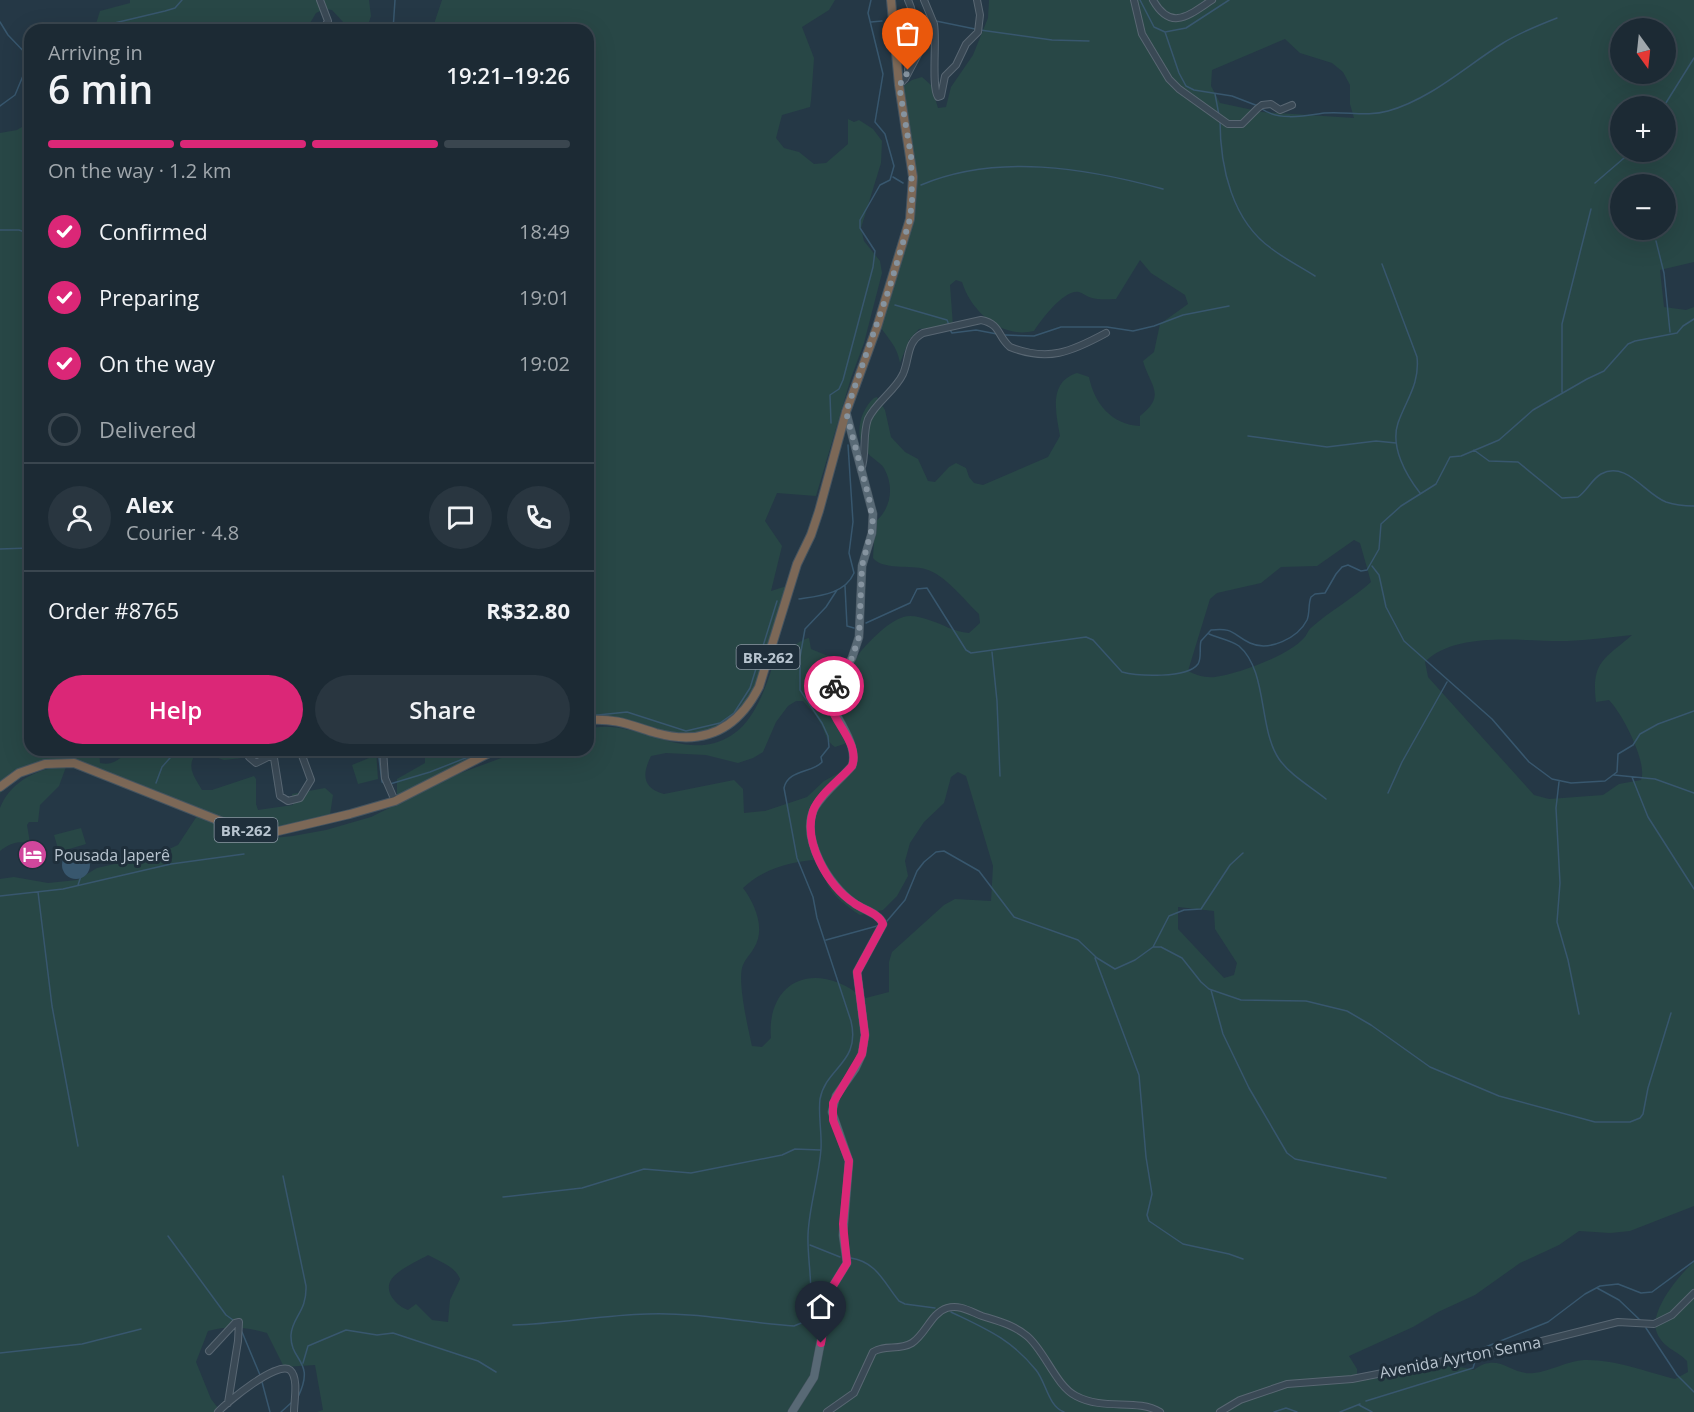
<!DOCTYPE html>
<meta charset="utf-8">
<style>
:root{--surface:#1c2a34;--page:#293640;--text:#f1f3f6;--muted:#a0a7ac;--line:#3a464f;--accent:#db2777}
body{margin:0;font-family:"Open Sans",sans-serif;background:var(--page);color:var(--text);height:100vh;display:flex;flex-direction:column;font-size:22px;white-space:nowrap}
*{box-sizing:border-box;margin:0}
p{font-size:20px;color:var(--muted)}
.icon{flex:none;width:33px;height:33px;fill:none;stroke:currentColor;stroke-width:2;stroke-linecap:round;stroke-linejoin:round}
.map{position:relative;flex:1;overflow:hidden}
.details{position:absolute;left:24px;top:24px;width:570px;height:732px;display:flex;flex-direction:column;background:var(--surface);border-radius:18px;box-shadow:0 6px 24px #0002,0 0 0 2px var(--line)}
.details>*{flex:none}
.needle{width:39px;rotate:165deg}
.fabs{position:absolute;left:1610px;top:18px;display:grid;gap:12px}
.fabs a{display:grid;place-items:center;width:66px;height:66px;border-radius:50%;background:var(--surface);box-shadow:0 6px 24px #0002,0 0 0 2px var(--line);font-size:30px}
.pin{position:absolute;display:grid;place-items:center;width:51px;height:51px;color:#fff;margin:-62px -26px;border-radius:50% 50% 50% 0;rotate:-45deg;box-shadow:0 0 6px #0007}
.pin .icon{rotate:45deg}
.courier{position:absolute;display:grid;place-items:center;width:60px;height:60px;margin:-30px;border:4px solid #db2777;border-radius:50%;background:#fff;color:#222;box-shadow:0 2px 8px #0007}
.head em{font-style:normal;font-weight:600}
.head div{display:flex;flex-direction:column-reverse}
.head{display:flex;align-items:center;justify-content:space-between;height:102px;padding:0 24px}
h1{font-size:39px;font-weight:600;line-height:45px}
.bar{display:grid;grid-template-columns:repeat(4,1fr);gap:9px 6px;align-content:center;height:72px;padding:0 24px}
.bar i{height:8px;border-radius:4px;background:var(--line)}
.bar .selected{background:var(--accent)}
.bar p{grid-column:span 4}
.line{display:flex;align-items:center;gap:15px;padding:0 24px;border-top:2px solid var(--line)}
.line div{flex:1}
.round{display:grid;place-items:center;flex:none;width:63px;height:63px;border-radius:32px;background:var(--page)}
ol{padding:0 24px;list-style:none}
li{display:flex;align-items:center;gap:18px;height:66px}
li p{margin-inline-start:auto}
li .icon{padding:6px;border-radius:50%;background:var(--accent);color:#fff;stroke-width:4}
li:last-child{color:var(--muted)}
li i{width:33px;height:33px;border:3px solid var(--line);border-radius:50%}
.cta{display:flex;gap:12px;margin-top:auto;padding:12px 24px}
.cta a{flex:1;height:69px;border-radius:36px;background:var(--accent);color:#fff;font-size:24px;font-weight:600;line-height:69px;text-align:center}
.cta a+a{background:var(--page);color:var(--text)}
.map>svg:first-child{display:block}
.green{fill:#284746;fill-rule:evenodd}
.water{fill:#38576e}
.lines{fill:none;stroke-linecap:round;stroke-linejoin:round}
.stream{stroke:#38576e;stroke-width:1.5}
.minor-casing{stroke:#596773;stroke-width:8}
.major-casing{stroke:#44535f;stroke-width:9}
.highway-casing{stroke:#455460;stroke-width:10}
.minor{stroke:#3a4955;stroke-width:6}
.major{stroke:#586975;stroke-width:8}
.highway{stroke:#7c6857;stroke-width:8}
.done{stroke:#85939f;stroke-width:6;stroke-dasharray:0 10.8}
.route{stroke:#db2777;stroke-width:8}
.labels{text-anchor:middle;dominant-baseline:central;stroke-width:6;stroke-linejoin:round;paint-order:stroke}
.shield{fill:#1f2f3b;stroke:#8a97a3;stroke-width:1.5}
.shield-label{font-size:15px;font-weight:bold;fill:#b8c4cf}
.poi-label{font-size:16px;fill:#b8c4cf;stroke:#1f2f3b;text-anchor:start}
.street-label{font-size:16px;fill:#b8c4cf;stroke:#1f2f3b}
</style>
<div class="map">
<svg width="1694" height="1412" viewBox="0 0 1694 1412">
<rect width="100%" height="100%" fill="#253846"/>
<path class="green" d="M 130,0 L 369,0 L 371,16 L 368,25 L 359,30 L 344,23 L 332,10 L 325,9 L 316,13 L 306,30 L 83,30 L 95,27 L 100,11 L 130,3 Z
M 442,0 L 835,0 L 829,10 L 802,27 L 814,58 L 811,100 L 810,107 L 782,115 L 776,138 L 784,148 L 799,152 L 814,164 L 826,163 L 848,144 L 848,119 L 854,122 L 859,120 L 873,129 L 882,141 L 881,163 L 861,228 L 864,241 L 880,261 L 882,273 L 864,343 L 851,378 L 816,496 L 777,493 L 765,521 L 782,546 L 771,591 L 790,585 L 763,672 L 740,716 L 699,737 L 588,720 L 588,30 L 432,30 Z
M 989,0 L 1694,0 L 1694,262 L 1660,270 L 1664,307 L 1686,310 L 1694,307 L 1694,1206 L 1630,1231 L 1610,1233 L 1579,1231 L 1559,1245 L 1520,1263 L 1475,1295 L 1438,1312 L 1413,1327 L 1349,1356 L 1357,1369 L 1357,1380 C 1371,1381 1385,1376 1399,1372 C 1422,1367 1450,1363 1474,1370 C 1499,1351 1510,1376 1534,1373 C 1551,1371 1567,1361 1584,1360 C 1614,1359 1647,1372 1675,1379 L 1688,1372 L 1687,1361 C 1678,1351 1663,1348 1657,1333 C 1648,1312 1679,1275 1694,1262 L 1694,1412 L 317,1412 L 323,1410 L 315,1365 L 284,1367 L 267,1333 C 246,1327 229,1325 208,1331 L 196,1362 L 211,1399 L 218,1408 L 217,1412 L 0,1412 L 0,879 L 14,877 L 48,883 L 77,880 L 97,868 L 158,854 L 178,845 L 197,816 L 246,836 L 273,838 L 293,836 L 326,830 L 371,817 L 458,774 L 523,750 L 588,750 L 588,729 C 636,716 685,766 732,735 C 751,723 762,697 769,677 C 771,672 772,665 775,660 C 778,655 804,638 809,638 L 811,649 L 828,656 L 845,668 L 851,667 C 855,662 857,656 861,651 C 872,639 893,616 910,616 C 916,616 923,618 929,620 C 943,624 953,632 969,633 L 980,623 L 979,614 C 963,599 946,575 925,569 C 911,565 882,570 873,558 L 875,522 C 892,508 894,486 884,468 C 880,462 871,458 867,452 C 853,437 860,410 874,398 L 877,397 L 885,410 L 891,437 L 905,452 L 918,459 L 928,481 L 935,482 L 949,467 L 956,463 L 966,468 L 969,477 L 974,483 L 983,485 L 1048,457 L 1060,436 C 1056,413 1048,382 1077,373 L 1089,377 C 1094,403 1112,425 1140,426 L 1140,416 C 1167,395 1150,386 1143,361 L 1154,352 L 1160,324 L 1188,304 L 1185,295 L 1151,273 L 1140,260 L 1116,299 C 1108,299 1099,300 1092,298 C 1087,297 1083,293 1079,292 C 1064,289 1041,320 1034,331 C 1001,339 971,311 962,282 L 956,280 L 950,285 L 953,326 L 919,329 L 909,340 L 900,363 C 897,343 884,336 876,319 L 912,197 L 902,87 L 912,80 L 922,77 L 931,85 L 938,108 L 946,107 L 951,87 L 973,55 L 988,18 ZM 1620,28 L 1665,28 L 1665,74 L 1620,74 ZM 1285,39 L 1300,53 L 1332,63 L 1343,72 L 1350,85 L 1350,104 L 1354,118 L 1262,112 L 1220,103 L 1211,86 L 1212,70 ZM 1620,106 L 1665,106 L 1665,152 L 1620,152 ZM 1620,184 L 1665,184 L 1665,230 L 1620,230 ZM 1354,540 L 1360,543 L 1371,582 C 1352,599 1330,611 1312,627 C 1308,630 1307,635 1304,638 C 1288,656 1238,674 1215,677 C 1205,678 1196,675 1188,671 L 1210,599 L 1217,593 L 1261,583 L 1281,567 L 1317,566 ZM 1632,635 C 1605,659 1591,661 1596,702 L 1609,700 C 1622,713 1648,763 1641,780 L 1619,784 L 1603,795 L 1549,799 L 1534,795 L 1428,677 L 1425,662 C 1457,630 1525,642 1567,641 C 1589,640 1610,637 1632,635 ZM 796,701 L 803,701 C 810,709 817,716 822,726 C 826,734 826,741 835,747 L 850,742 L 850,767 L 824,781 L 807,797 L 765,811 L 744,813 L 743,789 L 734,780 L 664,794 C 642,788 642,774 651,756 L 666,753 L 706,755 L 738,763 L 753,758 L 763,752 L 776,722 L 788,706 ZM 958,772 L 966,776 L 993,866 L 991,901 L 955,899 L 944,905 L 892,952 L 889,962 L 889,992 L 862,999 C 856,991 848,987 839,983 C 796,966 767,995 771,1038 L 762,1047 L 752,1046 C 748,1028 738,985 742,968 C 744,960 750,955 754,948 C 766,929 755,904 743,888 C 764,868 793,861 822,859 C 821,887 839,901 860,915 L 883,910 L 897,896 L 908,876 L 905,861 L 910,843 L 924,822 L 944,803 L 951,777 ZM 1178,907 L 1214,911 L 1215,929 L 1237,963 L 1234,975 L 1224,978 L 1178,929 ZM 428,1255 C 439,1261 456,1267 460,1279 L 450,1300 L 448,1322 L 432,1320 L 416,1304 L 408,1310 C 395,1305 381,1289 394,1276 C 403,1267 418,1261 428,1255 Z
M 30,122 L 30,750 L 99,750 L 100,763 C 114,766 119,759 129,750 L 246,750 L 242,758 L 224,760 L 203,753 L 196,754 C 185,767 196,779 202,790 L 212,790 L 254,776 L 256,779 L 256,804 L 258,810 L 293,805 L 292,794 L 325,788 L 333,795 L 329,821 L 273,830 L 248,828 L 127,779 L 66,759 L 45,760 L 8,783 L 0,794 L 0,133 L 17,130 Z
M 372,750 L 376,750 L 378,779 L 358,784 L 352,765 L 369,758 L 368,753 Z
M 425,750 L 501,750 L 442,773 L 397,795 L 397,779 L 425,763 Z
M 56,767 L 66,767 L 59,786 L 40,805 L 38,822 L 29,822 L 27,825 L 30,843 C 16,841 11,843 0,851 C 0,839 0,819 0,808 C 9,784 33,771 56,767 Z
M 81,828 L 86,844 L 59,852 L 54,835 Z"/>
<path class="water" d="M62 865a14 14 0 1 1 28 0a14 14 0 1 1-28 0Z"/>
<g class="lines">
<path class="stream" d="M 1140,0 L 1154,27 L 1165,32 L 1186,28 L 1229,0
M 915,21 L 931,21
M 936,21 L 975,29
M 0,22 L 8,35 L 30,58
M 871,22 L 882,21
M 85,30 L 165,11 L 175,8 L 182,0
M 393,30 L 395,0
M 980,30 L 1052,40 L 1089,41
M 1165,32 L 1179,73 L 1186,86 L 1194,90 L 1232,96 L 1258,106
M 1215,94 L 1219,115
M 0,106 L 15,95 L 30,59
M 1664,106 L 1694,58
M 1262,109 C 1279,121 1304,116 1324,113 C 1346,111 1367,117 1388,111 C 1431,99 1466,66 1503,43 C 1519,33 1539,25 1557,18
M 1220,120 C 1220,167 1232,221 1272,249 C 1285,259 1301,267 1315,276
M 893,177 L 903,183
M 1595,183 L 1631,152
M 921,185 C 997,153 1086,168 1163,189
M 0,230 L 19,230 L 30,234
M 1656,241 L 1664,273 L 1670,332
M 1382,264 L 1417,357 C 1420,384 1406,400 1398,423 C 1390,447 1406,475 1420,493
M 895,305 L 947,320 L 949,325
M 950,330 L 952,333 L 976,330 L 997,334
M 1005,335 L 1034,336 L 1061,327 L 1107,327 L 1133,331 L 1154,326 L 1183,315 L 1229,306
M 1562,392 L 1562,324 L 1591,209
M 831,423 L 830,395 L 839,389 L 843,380 L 873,267 L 875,251 L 860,228 L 860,220 L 880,185 L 890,180 L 894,166 L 885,134 L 875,122 L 883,74 L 868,13 L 871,0
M 1248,436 L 1327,447 L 1376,441 L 1396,443
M 1474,450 L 1489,461 L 1518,462 L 1562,498 L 1578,497 C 1587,491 1592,479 1601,474 C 1626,460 1645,494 1666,502 C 1675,505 1685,506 1694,506
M 0,549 L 29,548
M 1372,566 L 1379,575 L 1386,607 L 1404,641 L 1492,719 L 1529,762 L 1552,779 L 1571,783 L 1605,781 L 1617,772 L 1618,754 L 1633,745 L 1640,734 L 1658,724 L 1694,711
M 845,586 L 847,626 L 854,628
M 799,599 C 819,596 845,594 854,573 L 849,553 L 853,522 L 848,445
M 866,623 L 910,603 L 917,589 L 927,588 L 966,650 L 971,653 L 1086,637 L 1093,640 L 1122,672 C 1137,676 1187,679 1198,664 C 1202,658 1199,648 1201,641 L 1211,630 C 1234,627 1233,635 1250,643 C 1269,652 1298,638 1307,620 C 1310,613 1308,604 1311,597 L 1315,594 L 1325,593 L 1336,574 L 1342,567 L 1348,565 L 1361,571 L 1367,570 L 1379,549 L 1381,524 L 1401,506 L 1436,484 L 1450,457 L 1461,456 L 1499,440 L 1533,410 L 1587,379 L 1604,371 L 1628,344 L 1635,341 L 1677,333 L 1683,326 L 1694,319
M 1209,634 C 1218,638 1231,640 1239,646 C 1268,671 1258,728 1279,759 C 1290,775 1311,787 1326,799
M 992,652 L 997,701 L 1000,776
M 588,716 L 627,712 L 686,731 L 720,723 L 734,713 L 750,688 L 777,601
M 378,750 L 382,782 L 386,785
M 1614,775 L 1655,779 L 1694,793
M 1632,777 L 1648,817 L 1694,889
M 1559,782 L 1556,808 L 1560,883 L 1557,922 L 1568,960 L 1579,1014
M 156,783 L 162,767 L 177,750
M 390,784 L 430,772 L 486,750
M 1388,793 L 1402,762 L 1447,682
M 78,885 L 81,876
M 38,892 L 52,1006 L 78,1146
M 0,896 L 63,889 L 171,864 L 244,854
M 887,921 L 905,900 L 917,871 L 924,862 L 936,852 L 944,851 L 979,871 L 1014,917 L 1078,940 L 1097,958 L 1115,969 L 1135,960 L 1153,947 L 1169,916 L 1184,910 L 1201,909 L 1230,865 L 1243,853
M 826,940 L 877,926
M 1153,947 L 1161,947 L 1182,958 L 1201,982 L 1209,989 L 1241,1000 L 1306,1001 L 1347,1011 L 1371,1025 L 1430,1067 L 1499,1096 L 1595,1122 L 1630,1122 L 1640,1118 L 1643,1114 L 1648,1088 L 1671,1013
M 1095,958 L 1139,1075 L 1146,1157 L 1152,1194 L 1147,1215 L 1149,1221 L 1183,1244 L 1229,1254 L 1243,1259
M 1211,990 L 1223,1034 L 1249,1088 L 1287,1153 L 1295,1159 L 1386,1178
M 283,1176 L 306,1286 C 307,1312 292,1317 291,1335 C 290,1362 316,1360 298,1397
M 503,1197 L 582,1188 L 644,1169 L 691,1173 L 782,1155 L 795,1149 L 820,1150
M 168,1236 L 226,1315 L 233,1320
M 810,1245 L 840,1257
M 851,1258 C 877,1262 884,1283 899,1301 L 905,1304 L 935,1308
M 1597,1288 L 1619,1300 L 1640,1320
M 951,1312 C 986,1329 1011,1339 1036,1370 C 1046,1382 1048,1406 1064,1412
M 513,1325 C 558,1324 602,1315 647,1314 C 697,1312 746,1323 794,1326 L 806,1321 C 816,1291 807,1265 808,1235 C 809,1206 819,1178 821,1149 C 822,1132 818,1115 820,1099 C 826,1067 861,1063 851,1021 L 817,918 L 813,897 L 797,858 L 784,788 C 788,769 813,773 822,762 L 821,757 L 829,747 L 828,736 L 822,723 L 800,690 L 800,657 L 805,629 L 826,607 L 837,590
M 1646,1328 L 1677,1375 L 1694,1392
M 242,1332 L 260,1375
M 1478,1350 L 1548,1322 L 1585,1294 L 1600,1286 L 1618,1284 L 1641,1293 L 1652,1292 L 1694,1261
M 0,1353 L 82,1344 L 141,1329
M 303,1363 L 308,1346 L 346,1330 L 377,1335 L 393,1333 L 478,1361 L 496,1372
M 262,1382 L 270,1412
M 1366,1401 L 1473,1368 L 1476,1358
M 1359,1405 L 1372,1412
M 281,1412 L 291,1403
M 1274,1412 L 1286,1408 L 1297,1412
M 1340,1412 L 1360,1404"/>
<defs>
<path id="minor" d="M 320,0 L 328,21 L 323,30
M 1134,0 L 1142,34 L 1169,79 L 1179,89 L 1228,124 L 1242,124 L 1257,109 L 1262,105 L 1271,104 L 1280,110 L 1292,105
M 1153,0 C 1171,32 1189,15 1212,0
M 934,24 C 937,42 931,86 938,97 L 941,96 L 945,76 L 956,65 L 966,44 L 978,32 L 980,15 L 977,0
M 908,70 C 912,46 919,23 908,0
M 899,85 L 905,79 L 934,24 L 924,0
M 861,470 C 867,454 862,436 868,419 C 876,402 895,391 903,374 C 910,358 906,342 923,333 L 981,320 C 1001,324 997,336 1010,347 C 1048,362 1071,352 1106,333
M 249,750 L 249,757 L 256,763 L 270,756 L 274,758 L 280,796 L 288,801 L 300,798 L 311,780 L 300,750
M 383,750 L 385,778 L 395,801
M 209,1351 L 235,1323 L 239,1322 L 238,1341 L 228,1403
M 218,1412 C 227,1402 278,1360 290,1370 C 299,1378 294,1401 294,1412
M 827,1412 L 854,1393 L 873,1352 C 885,1344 899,1351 912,1343 C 926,1334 931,1313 947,1308 C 960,1304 971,1312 982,1316 C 998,1321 1014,1325 1027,1336 C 1045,1351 1056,1386 1076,1396 C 1104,1411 1137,1398 1160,1412
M 1220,1412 L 1240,1400 L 1287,1384 L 1352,1379 L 1526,1345 L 1618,1322 L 1654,1324 L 1672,1315 L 1694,1293"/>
<path id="major" d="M 792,1412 L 814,1377 L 831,1289 L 847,1263 L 843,1235 L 849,1161 L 832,1112 L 836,1096 L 855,1069 L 862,1054 L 865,1035 L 857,972 L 883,924 C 879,913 863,910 854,903 C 829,886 799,837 815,807 C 824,792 841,779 852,766 C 859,747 838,720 830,703 L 829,696 L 852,658 L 859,637 L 862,566 L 872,533 L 873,514 L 846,412"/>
<path id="highway" d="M 588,720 C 616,718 630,725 656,733 C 703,746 737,730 759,687 L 797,564 L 811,535 L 819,511 L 846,412 L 877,327 L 910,219 L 913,177 L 899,85 L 891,0
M 0,787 L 19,773 L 45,764 L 74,763 L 220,821 L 245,830 L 270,833 L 350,814 L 395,801 L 495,750"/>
</defs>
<use href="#minor" class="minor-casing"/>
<use href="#major" class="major-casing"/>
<use href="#highway" class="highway-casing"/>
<use href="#minor" class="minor"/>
<use href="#major" class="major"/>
<use href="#highway" class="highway"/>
</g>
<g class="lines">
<path class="done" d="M 834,686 L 852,658 L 859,637 L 862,566 L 873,524 L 869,498 L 846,412 L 890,286 L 910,219 L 912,200 L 911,156 L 899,85 L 905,79 L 908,70"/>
<path class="route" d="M 821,1343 L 831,1289 L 847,1263 L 843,1224 L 849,1161 L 833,1120 L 833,1103 L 862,1054 L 865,1035 L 857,972 L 883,924 C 879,913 863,910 854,903 C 828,886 803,842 813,811 C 819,794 841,779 852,766 C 863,738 815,711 834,686"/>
</g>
<defs>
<symbol id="hotel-disc" viewBox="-11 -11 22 22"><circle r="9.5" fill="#d1479c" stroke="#1f2f3b"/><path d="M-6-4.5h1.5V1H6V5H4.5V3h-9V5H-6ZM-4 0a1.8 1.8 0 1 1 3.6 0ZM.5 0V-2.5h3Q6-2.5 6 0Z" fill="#fff"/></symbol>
</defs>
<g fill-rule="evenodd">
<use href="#hotel-disc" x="16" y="838" width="33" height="33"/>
</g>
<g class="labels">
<g class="shield">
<rect x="736.5" y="645" width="63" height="24" rx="4.5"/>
<rect x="214.5" y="818" width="63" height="24" rx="4.5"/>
</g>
<g class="shield-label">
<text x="768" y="657">BR-262</text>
<text x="246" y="830">BR-262</text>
</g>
<g class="poi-label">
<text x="54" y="855">Pousada Japerê</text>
</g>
<g class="street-label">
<text transform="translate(1460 1357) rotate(-11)">Avenida Ayrton Senna</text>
</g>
</g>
</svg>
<div class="fabs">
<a><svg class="needle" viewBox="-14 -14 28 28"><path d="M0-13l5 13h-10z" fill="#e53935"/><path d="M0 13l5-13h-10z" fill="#a0a7ac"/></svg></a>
<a>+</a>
<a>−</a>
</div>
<div class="pin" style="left:908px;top:70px;background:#ea580c"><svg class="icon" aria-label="bag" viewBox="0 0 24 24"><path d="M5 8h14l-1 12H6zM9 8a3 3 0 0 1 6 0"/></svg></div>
<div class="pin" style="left:821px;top:1343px;background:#1f2937"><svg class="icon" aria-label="home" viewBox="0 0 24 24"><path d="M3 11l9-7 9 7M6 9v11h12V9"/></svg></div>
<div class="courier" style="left:834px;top:686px"><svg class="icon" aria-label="bike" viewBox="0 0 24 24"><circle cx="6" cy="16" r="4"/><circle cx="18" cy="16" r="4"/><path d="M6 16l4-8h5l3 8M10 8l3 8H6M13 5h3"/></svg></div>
<section class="details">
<div class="head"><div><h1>6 min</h1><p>Arriving in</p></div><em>19:21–19:26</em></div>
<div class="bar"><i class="selected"></i><i class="selected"></i><i class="selected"></i><i></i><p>On the way · 1.2 km</p></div>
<ol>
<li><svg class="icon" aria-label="check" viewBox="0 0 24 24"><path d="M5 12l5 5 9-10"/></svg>Confirmed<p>18:49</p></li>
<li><svg class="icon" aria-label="check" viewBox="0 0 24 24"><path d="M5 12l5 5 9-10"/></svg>Preparing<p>19:01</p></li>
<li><svg class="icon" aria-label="check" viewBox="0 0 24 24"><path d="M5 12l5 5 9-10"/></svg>On the way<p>19:02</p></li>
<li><i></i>Delivered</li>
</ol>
<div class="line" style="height:108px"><a class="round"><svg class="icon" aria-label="person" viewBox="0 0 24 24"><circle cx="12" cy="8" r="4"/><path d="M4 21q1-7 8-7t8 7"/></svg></a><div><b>Alex</b><p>Courier · 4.8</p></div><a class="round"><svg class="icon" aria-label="chat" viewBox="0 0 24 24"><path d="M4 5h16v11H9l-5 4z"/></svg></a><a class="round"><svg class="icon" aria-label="phone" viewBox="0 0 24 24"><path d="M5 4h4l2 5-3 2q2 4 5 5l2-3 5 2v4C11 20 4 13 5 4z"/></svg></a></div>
<div class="line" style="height:78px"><div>Order #8765</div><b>R$32.80</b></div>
<div class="cta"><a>Help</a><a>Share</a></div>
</section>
</div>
